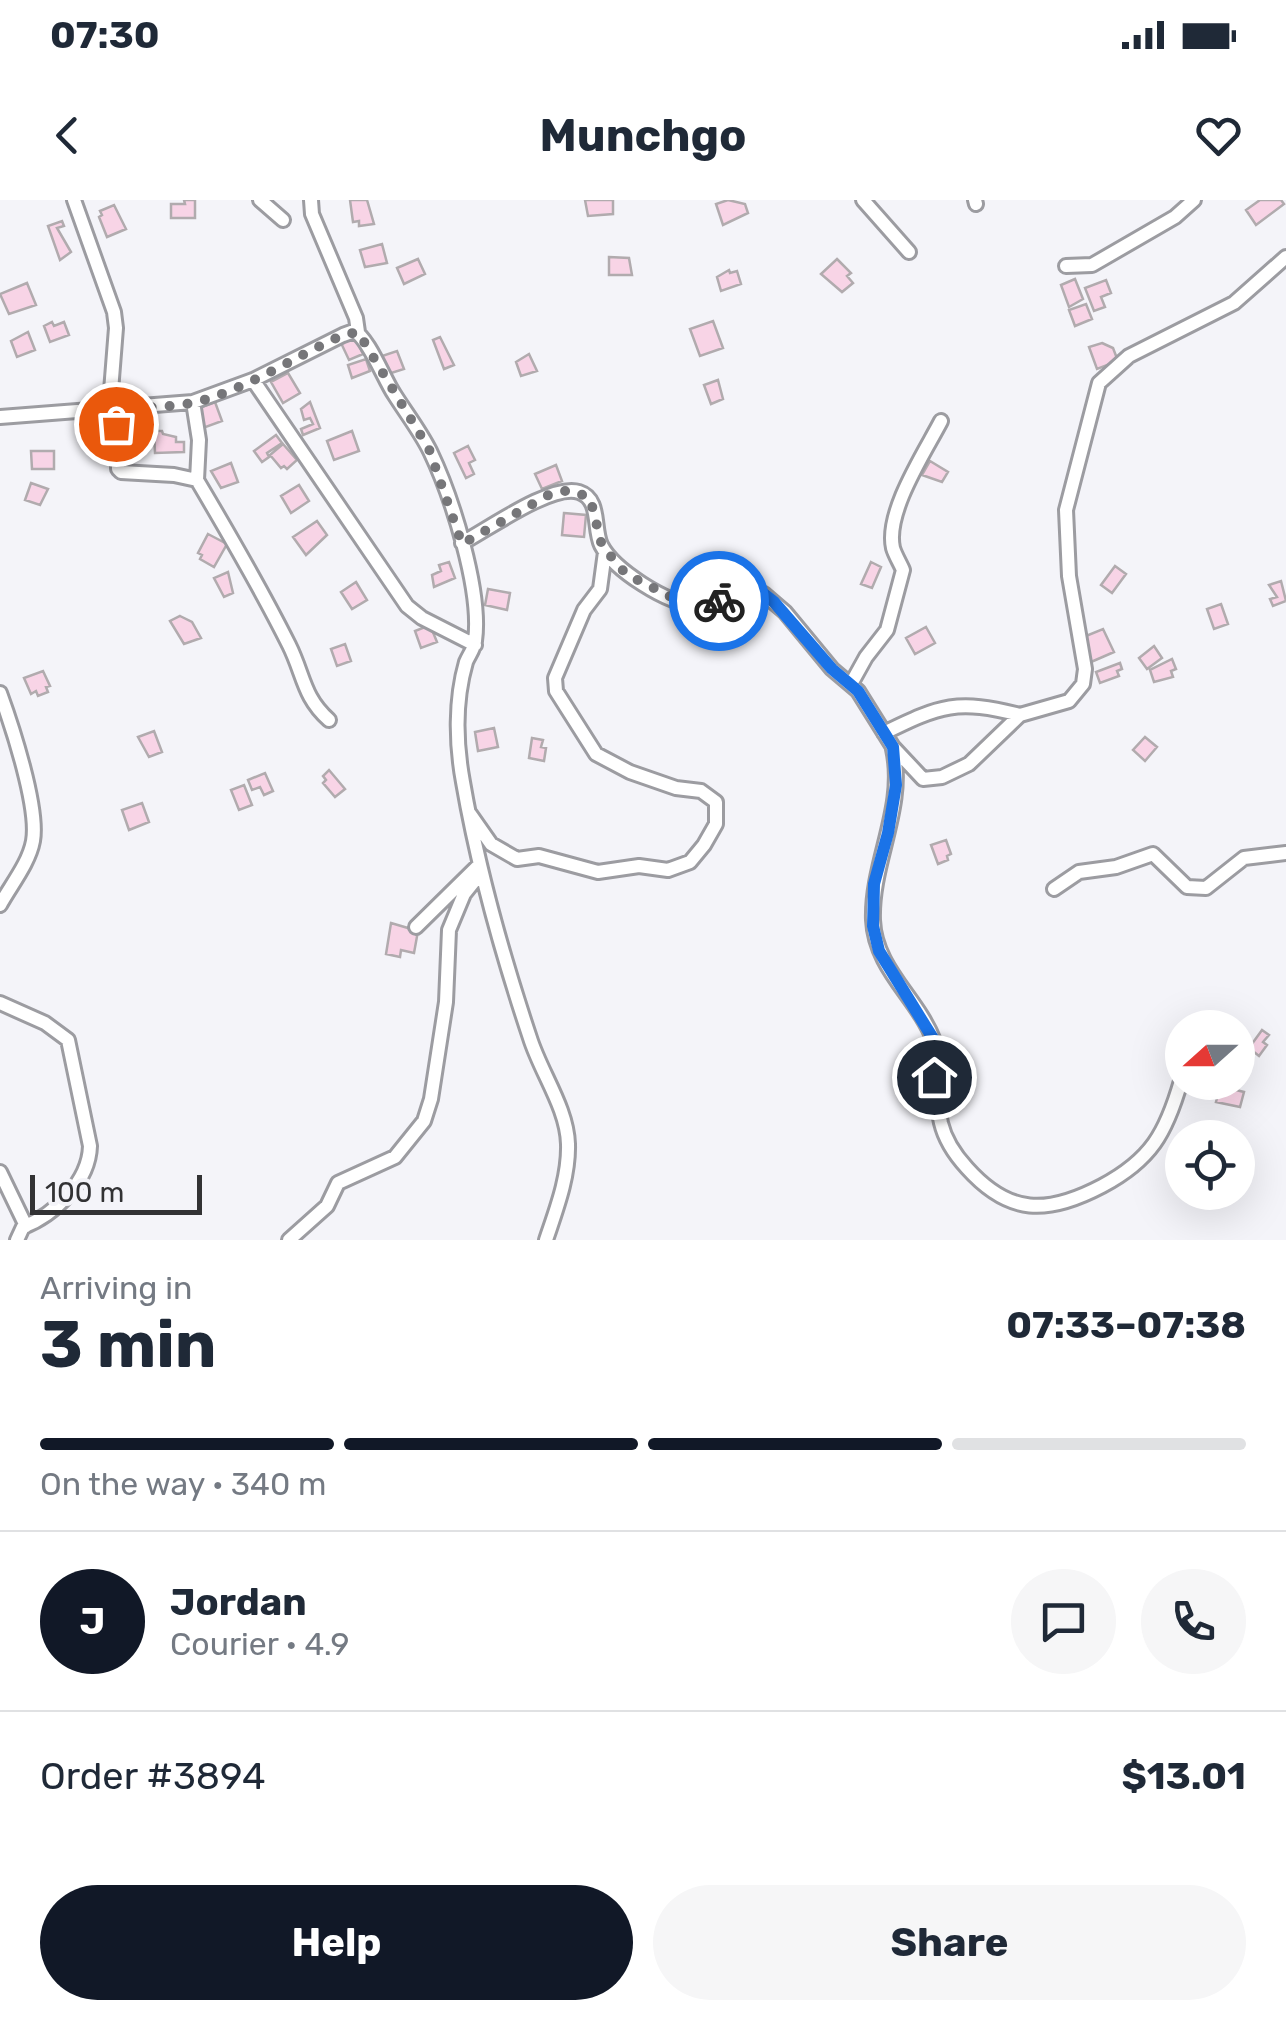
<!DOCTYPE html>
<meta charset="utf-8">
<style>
:root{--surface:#fff;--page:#f6f6f7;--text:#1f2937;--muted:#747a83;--line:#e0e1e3;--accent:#111827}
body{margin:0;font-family:Rubik,sans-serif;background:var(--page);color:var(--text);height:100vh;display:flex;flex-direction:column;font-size:38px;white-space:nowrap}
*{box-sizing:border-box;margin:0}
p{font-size:32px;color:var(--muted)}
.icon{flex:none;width:55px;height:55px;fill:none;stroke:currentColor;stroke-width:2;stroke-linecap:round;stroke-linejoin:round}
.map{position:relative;height:1040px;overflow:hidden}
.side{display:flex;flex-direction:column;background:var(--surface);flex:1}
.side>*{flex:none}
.needle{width:65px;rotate:249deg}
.controls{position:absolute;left:1165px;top:810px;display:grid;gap:20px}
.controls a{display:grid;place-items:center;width:90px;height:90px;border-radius:50%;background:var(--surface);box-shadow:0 10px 40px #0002;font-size:50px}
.scale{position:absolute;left:30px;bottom:25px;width:172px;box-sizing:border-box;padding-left:10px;border:5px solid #323234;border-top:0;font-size:28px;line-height:35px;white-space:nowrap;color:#323234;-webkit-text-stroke:8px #f4f4f9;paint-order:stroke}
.pin{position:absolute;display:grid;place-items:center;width:85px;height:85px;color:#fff;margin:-42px;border:5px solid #fff;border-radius:50%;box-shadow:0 2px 10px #0007}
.courier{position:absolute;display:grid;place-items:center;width:100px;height:100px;margin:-50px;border:8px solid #1a73e8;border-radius:50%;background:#fff;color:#222;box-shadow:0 2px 12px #0007}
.summary em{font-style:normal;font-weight:700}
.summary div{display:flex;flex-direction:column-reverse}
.summary{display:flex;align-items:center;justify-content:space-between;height:170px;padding:0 40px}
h1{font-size:65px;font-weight:700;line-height:75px}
.bar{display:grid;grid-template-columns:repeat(4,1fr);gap:15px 10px;align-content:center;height:120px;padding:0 40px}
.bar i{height:12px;border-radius:8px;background:var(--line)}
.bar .current{background:var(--accent)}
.bar p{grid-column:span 4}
.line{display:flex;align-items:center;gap:25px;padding:0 40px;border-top:2px solid var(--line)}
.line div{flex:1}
.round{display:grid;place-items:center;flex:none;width:105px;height:105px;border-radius:52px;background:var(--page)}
.cta{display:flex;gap:20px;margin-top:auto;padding:20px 40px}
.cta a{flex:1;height:115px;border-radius:60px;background:var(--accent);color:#fff;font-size:40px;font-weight:700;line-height:115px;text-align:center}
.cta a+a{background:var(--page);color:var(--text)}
.status{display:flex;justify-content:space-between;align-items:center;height:70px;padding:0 50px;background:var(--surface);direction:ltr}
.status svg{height:28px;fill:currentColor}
header{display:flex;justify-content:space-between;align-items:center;height:130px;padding:0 40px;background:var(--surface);font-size:45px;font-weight:700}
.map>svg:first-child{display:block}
.building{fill:#f8d4e6;stroke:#b1abae;stroke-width:2.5}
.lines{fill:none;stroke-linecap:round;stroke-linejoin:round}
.minor-casing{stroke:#9c9ca1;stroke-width:18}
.minor{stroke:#fff;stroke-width:12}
.done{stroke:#767679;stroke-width:10;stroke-dasharray:0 18}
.route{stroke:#1a73e8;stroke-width:12}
</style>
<div class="status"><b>07:30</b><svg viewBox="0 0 49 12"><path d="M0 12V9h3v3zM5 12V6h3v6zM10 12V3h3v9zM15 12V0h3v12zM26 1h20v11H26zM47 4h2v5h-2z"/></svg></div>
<header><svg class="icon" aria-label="back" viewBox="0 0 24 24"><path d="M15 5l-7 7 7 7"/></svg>Munchgo<svg class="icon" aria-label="heart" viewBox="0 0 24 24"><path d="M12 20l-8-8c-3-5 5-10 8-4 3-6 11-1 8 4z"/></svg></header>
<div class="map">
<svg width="1286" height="1040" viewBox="0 0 1286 1040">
<rect width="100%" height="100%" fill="#f4f4f9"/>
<path class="building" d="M 184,0 L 195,0 L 195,18 L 171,18 L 171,4 L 185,4 Z
M 350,0 L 367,0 L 374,24 L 359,26 L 359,21 L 353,22 Z
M 585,0 L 613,0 L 613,14 L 588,16 Z
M 728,0 L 745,4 L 748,13 L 723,25 L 716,4 Z
M 1260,0 L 1281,0 L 1284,4 L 1256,25 L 1246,10 Z
M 114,5 L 126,29 L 107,37 L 99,17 L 102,15 L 100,11 Z
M 62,21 L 64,26 L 57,28 L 71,52 L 60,60 L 48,26 Z
M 382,44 L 387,63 L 365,67 L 360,50 Z
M 609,57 L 629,58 L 632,75 L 609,75 Z
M 418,59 L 425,74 L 404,84 L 397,68 Z
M 837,59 L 851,73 L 847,76 L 853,83 L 842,92 L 821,74 Z
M 729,70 L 730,73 L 737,71 L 741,84 L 721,91 L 717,77 Z
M 1075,79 L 1083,99 L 1069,107 L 1061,85 Z
M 1106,80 L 1111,93 L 1101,97 L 1105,107 L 1094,111 L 1085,88 Z
M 27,83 L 36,105 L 9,114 L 0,94 Z
M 1086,104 L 1092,119 L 1075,126 L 1069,110 Z
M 713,121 L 723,148 L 700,156 L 690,129 Z
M 52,122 L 54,126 L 64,122 L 69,135 L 50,142 L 44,126 Z
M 28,132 L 35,150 L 17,157 L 11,141 Z
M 355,137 L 363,154 L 349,160 L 341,143 Z
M 440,137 L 454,165 L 444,169 L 433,140 Z
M 1102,143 L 1113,148 L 1118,161 L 1097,169 L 1089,147 Z
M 397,151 L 404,169 L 385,175 L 379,157 Z
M 529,154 L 537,171 L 521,176 L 516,162 Z
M 366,159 L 370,171 L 352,178 L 348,165 Z
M 288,173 L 300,193 L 283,203 L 271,182 Z
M 718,180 L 723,199 L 711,204 L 704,185 Z
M 215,202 L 222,221 L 203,228 L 196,209 Z
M 310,202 L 320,228 L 303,235 L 301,229 L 313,224 L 310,218 L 304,220 L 301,209 Z
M 114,230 L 115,247 L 96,252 L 91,236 Z
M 154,231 L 162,231 L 163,234 L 176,237 L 176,242 L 184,242 L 184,252 L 155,253 Z
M 352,231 L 359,251 L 334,260 L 327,241 Z
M 276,235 L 282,243 L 267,253 L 269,257 L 262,262 L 254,251 Z
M 283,244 L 297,260 L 287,269 L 284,266 L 281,268 L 270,255 Z
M 468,246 L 475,260 L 469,263 L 474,274 L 466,278 L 454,253 Z
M 31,251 L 54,251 L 54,269 L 32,269 Z
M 930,261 L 948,272 L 942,282 L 922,275 Z
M 231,263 L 238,282 L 221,288 L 211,271 Z
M 556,265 L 562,281 L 542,289 L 535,274 Z
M 31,283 L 48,289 L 40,305 L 25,300 Z
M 299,285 L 309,301 L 291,313 L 281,296 Z
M 564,313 L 586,315 L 584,337 L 562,335 Z
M 317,321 L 327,335 L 306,355 L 293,337 Z
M 208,334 L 227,344 L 214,367 L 200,359 L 202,355 L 198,353 Z
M 449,362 L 455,378 L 434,387 L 432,375 L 441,371 L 439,365 Z
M 871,362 L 881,367 L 872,388 L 861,384 Z
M 1115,366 L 1126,374 L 1112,393 L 1101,385 Z
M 228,372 L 233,393 L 224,397 L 214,378 Z
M 1281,381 L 1286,401 L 1273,406 L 1270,399 L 1277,397 L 1269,385 Z
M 356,382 L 367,400 L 352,409 L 341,392 Z
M 488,389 L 510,393 L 507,410 L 485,405 Z
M 1221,404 L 1228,424 L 1214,429 L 1207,409 Z
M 180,416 L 192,422 L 201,438 L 184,444 L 170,421 Z
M 430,425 L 437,442 L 421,448 L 415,431 Z
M 926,427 L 935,443 L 915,454 L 906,438 Z
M 1103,429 L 1114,452 L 1091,462 L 1081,438 Z
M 345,444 L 351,461 L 337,466 L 331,449 Z
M 1154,446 L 1162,458 L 1147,469 L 1139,458 Z
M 1172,459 L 1176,469 L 1171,471 L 1173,477 L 1154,482 L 1150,470 Z
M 1120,463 L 1122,469 L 1117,471 L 1119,476 L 1100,483 L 1096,472 Z
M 43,471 L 50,486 L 46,487 L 48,492 L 38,496 L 36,491 L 31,494 L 24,478 Z
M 494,528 L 498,547 L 478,551 L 475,532 Z
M 154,531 L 162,552 L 149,557 L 138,537 Z
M 1145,537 L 1157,547 L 1145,561 L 1133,550 Z
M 532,538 L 543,540 L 541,547 L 546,548 L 544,561 L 529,558 Z
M 329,570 L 345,589 L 335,597 L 323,583 L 326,580 L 323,576 Z
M 265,573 L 273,591 L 264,595 L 260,587 L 252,590 L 248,580 Z
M 244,585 L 252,605 L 239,610 L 231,590 Z
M 142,603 L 149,622 L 129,630 L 122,610 Z
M 946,640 L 951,654 L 947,656 L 948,660 L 938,664 L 931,645 Z
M 391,723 L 418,731 L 414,753 L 401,750 L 400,757 L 386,754 Z
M 1262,830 L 1269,835 L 1263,842 L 1267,845 L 1259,856 L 1249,848 Z
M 1220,886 L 1244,892 L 1240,907 L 1216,902 Z"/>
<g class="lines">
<defs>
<path id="minor" d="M 74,0 L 114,112 L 116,128 L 111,191 L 118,237 L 118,269 L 121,272 L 174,275 L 197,280 C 229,334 261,389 289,445 C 304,475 303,497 329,520
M 260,0 L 283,20
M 311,0 L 312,14 L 356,118 L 358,132
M 863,0 L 909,52
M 975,0 L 976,4
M 1066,66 L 1092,65 L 1175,17 L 1194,0
M 253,180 L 407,406 L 422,418 L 475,445
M 193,202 L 199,240 L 197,280
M 0,217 L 193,202 L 253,180 L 343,135 L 354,131 C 368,137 384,179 394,194 C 406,213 420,231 430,251 C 452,297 482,391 475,441 C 474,449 469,455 466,462 C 455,500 456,544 463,582 C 478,669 502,754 530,838 C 541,873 567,908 568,944 C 569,977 556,1010 546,1040
M 462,343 C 487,330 552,283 579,292 C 601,299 593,328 601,345 C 614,370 667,404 695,405 C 718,406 741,396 764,394 L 785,412 L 832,469 L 858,491 L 893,547 L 923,579 L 942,577 L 969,564 L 1020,515 L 1069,501 L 1083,484 L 1085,469 L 1069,376 L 1066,310 L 1099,183 L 1129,156 L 1234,103 L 1286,57
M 851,484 L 866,457 L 887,430 L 903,370 C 900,363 895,355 893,348 C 885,312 925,252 941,221
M 0,493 C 12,526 39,608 33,641 C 29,663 11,685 0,705
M 884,533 C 941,505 957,499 1020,515
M 893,549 C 906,608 871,662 873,720 C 875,769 918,798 934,841 C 938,853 934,865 934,878 C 935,893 938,908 941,923 C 945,940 956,956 967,968 C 1009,1015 1047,1015 1102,986 C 1151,960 1166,933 1181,881
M 470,614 L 491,644 L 517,659 L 539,656 L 598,672 L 639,666 L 668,670 L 690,662 L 704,645 L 716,624 L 716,602 L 701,591 L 676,588 L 630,572 L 596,554 L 556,491 L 555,478 L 584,410 L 600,389 L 605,352
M 1054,689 L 1079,672 L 1116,667 L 1153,654 L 1187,687 L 1206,688 L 1244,658 L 1286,653
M 416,727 L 477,667
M 0,803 L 45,823 L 68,840 L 90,946 C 89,982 54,1015 23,1027 L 17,1040
M 0,972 L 26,1026
M 289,1040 L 327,1006 L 338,983 L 395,957 L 424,921 L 431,899 L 446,802 L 449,730 L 464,694 L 480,674"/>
</defs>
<use href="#minor" class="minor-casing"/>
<use href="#minor" class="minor"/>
</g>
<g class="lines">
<path class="done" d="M 116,224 L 113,209 C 139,207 166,208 192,203 C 242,192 296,156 343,135 L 358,132 L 429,249 L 462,344 L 552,293 L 571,290 L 590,298 L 602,346 L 626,374 L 681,402 L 700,405 L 719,401"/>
<path class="route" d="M 719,401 L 764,394 L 774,402 L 832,469 L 858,491 L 893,547 L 896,585 L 888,633 L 874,684 L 873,726 L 879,751 L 934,840 L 934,877"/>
</g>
</svg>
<div class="controls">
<a><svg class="needle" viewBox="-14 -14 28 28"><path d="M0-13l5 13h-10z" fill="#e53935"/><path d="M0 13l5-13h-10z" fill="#747a83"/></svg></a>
<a><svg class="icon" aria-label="locate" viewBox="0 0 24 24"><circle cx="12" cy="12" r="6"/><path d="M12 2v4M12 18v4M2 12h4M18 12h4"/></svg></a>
</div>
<div class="scale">100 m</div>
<div class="pin" style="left:116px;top:224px;background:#ea580c"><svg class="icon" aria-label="bag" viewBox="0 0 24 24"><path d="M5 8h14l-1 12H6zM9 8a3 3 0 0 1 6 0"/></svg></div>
<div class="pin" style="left:934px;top:877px;background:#1f2937"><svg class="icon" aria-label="home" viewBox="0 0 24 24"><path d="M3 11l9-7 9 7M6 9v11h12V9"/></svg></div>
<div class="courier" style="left:719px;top:401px"><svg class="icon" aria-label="bike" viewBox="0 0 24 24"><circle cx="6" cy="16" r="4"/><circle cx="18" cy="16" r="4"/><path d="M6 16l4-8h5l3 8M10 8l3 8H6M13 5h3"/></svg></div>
</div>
<section class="side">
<div class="summary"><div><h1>3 min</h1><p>Arriving in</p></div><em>07:33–07:38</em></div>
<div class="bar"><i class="current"></i><i class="current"></i><i class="current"></i><i></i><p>On the way · 340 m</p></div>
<div class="line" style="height:180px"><b class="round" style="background:var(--accent);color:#fff">J</b><div><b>Jordan</b><p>Courier · 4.9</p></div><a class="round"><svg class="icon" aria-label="chat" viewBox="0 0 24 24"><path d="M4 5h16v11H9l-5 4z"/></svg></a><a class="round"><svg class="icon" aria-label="phone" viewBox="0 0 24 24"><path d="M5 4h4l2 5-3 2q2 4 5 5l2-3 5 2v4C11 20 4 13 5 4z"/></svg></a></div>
<div class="line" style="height:130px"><div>Order #3894</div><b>$13.01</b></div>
<div class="cta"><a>Help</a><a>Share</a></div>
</section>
